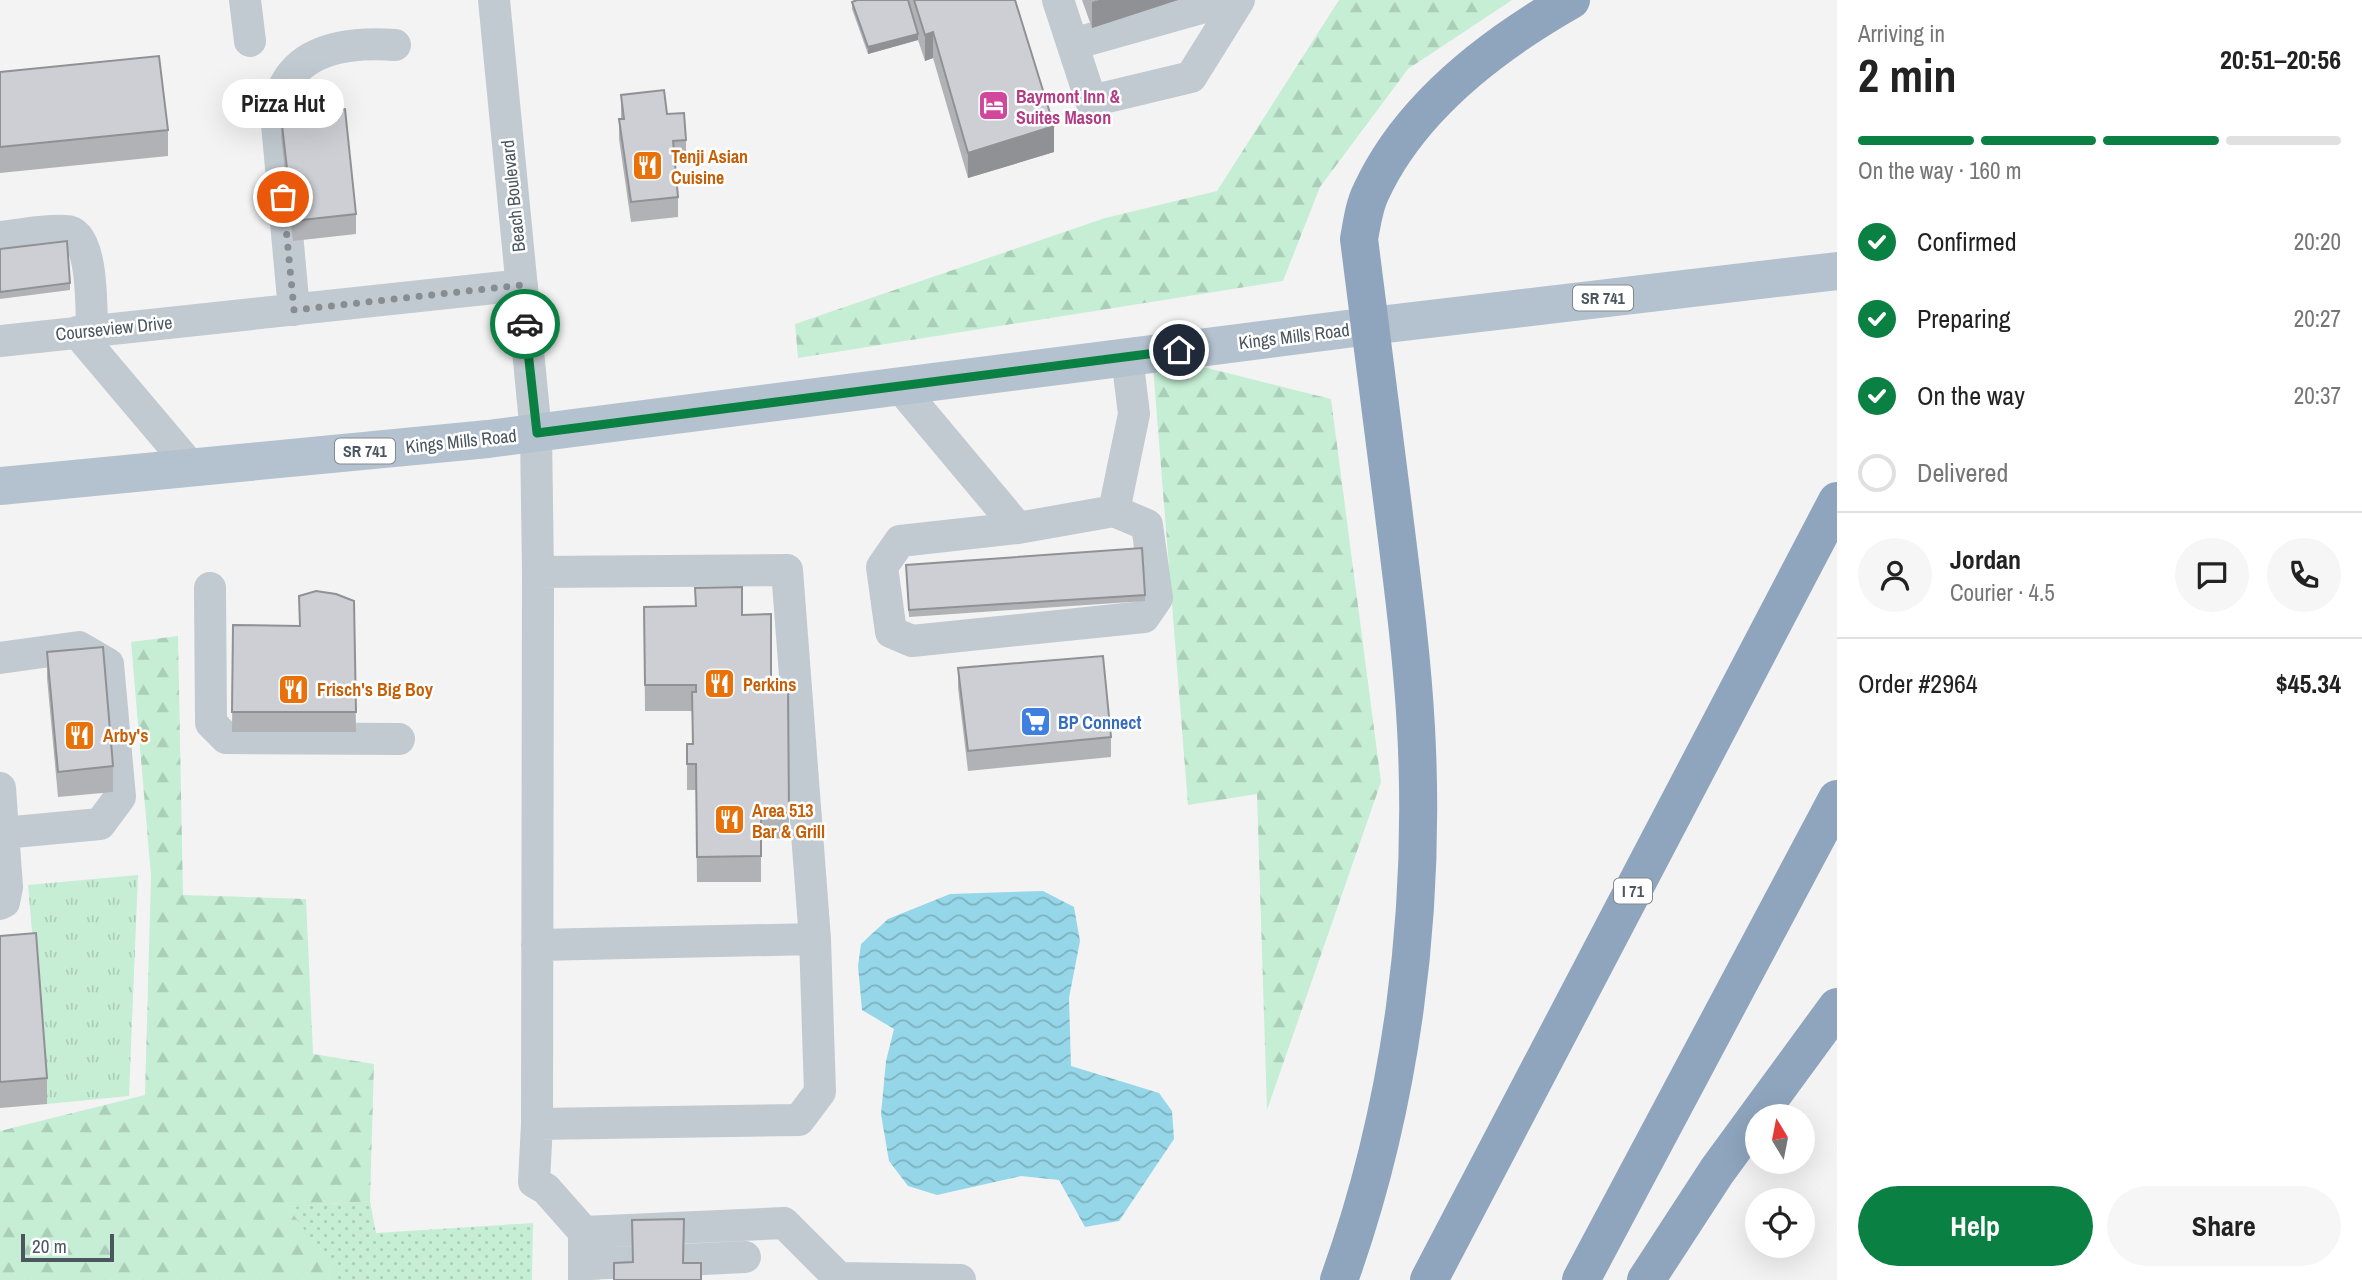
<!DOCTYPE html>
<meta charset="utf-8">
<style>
:root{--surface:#fff;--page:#f6f6f6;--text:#222;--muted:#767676;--line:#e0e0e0;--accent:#0b8043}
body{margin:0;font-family:"Archivo Narrow",sans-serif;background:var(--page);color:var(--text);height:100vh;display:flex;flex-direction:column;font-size:26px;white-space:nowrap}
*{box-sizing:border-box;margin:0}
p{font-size:23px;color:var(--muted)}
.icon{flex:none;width:38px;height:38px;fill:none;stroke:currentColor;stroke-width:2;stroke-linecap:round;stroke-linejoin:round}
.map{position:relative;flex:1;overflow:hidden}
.side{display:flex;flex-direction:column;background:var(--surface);width:525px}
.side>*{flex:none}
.needle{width:46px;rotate:350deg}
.fabs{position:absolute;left:1745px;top:1104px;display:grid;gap:14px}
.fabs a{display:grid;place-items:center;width:70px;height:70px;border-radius:50%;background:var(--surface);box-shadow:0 7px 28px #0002;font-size:35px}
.scale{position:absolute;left:21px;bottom:18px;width:93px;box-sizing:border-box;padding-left:7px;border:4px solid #4b565f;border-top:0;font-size:19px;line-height:24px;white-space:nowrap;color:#4b565f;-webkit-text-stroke:5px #fff;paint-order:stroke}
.pin{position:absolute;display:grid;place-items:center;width:60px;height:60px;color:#fff;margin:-30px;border:4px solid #fff;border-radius:50%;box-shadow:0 2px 7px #0007}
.courier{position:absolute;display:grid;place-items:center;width:70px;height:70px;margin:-35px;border:5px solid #0b8043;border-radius:50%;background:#fff;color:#222;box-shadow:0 2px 9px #0007}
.bubble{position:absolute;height:49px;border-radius:24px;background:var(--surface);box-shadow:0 7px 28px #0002;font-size:23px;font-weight:700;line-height:49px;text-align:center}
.headline em{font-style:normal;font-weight:700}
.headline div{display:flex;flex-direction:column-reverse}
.headline{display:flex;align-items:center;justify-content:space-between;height:119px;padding:0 21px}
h1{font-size:46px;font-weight:700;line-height:52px}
.bar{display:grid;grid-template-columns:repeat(4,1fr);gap:10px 7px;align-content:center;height:84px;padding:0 21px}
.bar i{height:9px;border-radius:5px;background:var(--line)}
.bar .selected{background:var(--accent)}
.bar p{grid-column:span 4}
.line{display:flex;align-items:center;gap:18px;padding:0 21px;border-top:2px solid var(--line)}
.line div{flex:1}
.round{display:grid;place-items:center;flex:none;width:74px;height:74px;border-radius:37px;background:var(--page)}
ol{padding:0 21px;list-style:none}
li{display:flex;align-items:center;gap:21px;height:77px}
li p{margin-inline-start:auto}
li .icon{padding:7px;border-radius:50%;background:var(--accent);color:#fff;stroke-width:4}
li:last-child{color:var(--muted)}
li i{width:38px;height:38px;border:4px solid var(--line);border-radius:50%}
.primary-button{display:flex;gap:14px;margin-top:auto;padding:14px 21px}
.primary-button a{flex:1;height:80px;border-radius:42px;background:var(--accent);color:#fff;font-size:28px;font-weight:700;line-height:80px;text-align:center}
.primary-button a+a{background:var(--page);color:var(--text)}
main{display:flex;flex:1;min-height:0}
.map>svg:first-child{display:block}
.grass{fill:url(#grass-dots)}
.forest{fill:url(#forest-firs)}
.park{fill:url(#park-tufts)}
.water{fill:url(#water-waves)}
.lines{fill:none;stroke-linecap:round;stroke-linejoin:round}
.minor{stroke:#c1cad0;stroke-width:32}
.major{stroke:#b4c2cf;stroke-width:38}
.highway{stroke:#8ea5bd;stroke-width:38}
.wall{fill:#b0b2b6}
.shaded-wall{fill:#909194}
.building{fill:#cdcfd4;stroke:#909194;stroke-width:2}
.done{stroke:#868d93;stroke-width:7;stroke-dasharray:0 12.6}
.route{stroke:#0b8043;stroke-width:9}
.labels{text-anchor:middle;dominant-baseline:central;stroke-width:5;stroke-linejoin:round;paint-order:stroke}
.shield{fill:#fff;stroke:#81898f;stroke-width:2}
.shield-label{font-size:16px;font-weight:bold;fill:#4b565f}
.hotel-label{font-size:18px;font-weight:bold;fill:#b23c85;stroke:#fff;text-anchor:start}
.food-label{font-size:18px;font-weight:bold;fill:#c56008;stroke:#fff;text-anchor:start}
.street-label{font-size:18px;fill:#4b565f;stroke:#fff}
.shop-label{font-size:18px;font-weight:bold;fill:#366cbe;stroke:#fff;text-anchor:start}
</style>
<main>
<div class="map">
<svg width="1837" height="1280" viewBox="0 0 1837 1280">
<defs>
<pattern id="grass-dots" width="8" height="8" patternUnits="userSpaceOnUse" patternTransform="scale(1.75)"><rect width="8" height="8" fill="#c5eed5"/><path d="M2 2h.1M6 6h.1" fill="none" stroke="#abceb9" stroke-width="1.8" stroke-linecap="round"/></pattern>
<pattern id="forest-firs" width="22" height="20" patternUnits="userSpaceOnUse" patternTransform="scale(1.75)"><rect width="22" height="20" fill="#c5eed5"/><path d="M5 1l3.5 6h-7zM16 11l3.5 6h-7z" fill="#abceb9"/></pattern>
<pattern id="park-tufts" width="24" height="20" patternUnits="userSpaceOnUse" patternTransform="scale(1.75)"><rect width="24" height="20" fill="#c5eed5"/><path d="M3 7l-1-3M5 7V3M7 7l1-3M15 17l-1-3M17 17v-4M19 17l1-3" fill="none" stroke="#abceb9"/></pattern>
<pattern id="water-waves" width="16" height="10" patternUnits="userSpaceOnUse" patternTransform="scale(1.75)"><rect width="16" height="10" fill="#95d7e8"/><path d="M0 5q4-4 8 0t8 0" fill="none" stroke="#7cb1bf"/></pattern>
</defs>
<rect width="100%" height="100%" fill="#f4f3f3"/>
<path class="grass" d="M 370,1201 L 376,1233 L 533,1223 L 532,1280 L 328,1280 L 335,1273 L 287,1207 Z"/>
<path class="forest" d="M 1339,0 L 1512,0 L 1408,69 L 1320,187 L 1283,281 L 798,358 L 795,324 L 1105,218 L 1217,191 Z
M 1152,354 L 1331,399 L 1381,782 L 1267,1110 L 1257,794 L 1188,805 Z
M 178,636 L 183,895 L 306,899 L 313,1054 L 374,1064 L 370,1201 L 288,1207 L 336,1273 L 328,1280 L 0,1280 L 0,1131 L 145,1095 L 151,876 L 131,642 Z"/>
<path class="park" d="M 138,875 L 129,1096 L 47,1104 L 28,885 Z"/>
<path class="water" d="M 1043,891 L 1074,907 L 1080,941 L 1069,998 L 1071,1066 L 1159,1093 L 1172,1111 L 1174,1139 L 1119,1221 L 1085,1227 L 1059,1180 L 1021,1176 L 937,1195 L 908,1186 L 889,1161 L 881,1114 L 886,1061 L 894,1029 L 862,1010 L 858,966 L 861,944 L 888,919 L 950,894 Z"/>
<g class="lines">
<path class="minor" d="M 245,0 L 250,41
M 494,0 L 536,433 L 538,572 L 537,1124 L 534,1182 L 546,1189 L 584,1232 L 584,1280
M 1058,0 L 1091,101 L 1191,77 L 1239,0
M 1073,44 L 1229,0
M 0,237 C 21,235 45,229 66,231 C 94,232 91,309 92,331
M 294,310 L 277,124 C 278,115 278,105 280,97 C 296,47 351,42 395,45
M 77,332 L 192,468
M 0,341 L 522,285
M 900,387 L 1018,528 L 900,541 L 882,567 L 891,632 L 912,641 L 1144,617 L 1157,598 L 1147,525 L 1114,511 L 1018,528
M 1114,511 L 1134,414 L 1127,357
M 210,588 L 211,723 L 226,738 L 399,739
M 0,658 L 79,647 L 108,664 L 120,797 L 100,824 L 3,833
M 0,788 L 7,887 L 4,902 L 0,904
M 537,945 L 815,939
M 537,1124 L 799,1120 L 820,1092 L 815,939 L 787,570 L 538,572
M 584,1232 L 784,1223 L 839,1278 L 960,1280
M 683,1260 L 745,1257
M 584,1264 L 633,1262"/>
<path class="major" d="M 0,486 L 488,439 L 1370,326 L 1837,271"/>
<path class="highway" d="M 1339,1280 C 1402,1105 1426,913 1416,728 C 1412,654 1402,580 1393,507 C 1382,417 1370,328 1359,239 C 1362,223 1364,206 1371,192 C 1410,107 1492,45 1571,0
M 1429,1280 L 1837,501
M 1581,1280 L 1837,799
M 1646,1280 L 1717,1171 L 1837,1007"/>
</g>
<path class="wall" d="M 857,0 L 1015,0 L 1054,152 L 968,178 L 933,58 L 925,61 L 918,40 L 868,54 L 852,9 L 852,2 Z
M 1082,0 L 1178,0 L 1092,28 Z
M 0,72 L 168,130 L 168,156 L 0,173 Z
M 621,95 L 667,114 L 686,140 L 686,160 L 675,161 L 678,197 L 678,217 L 631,222 L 619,139 L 619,119 L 621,119 Z
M 281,116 L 356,214 L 356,234 L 293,241 L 281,136 Z
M 0,249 L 70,283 L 70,290 L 0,299 Z
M 906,571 L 1145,595 L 1145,601 L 909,617 Z
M 299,596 L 354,601 L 356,732 L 232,732 L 233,625 L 299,626 Z
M 644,607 L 742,615 L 771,689 L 788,689 L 789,838 L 761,839 L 761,882 L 697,882 L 696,790 L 687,790 L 687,744 L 693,744 L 692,711 L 645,711 Z
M 47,652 L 113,766 L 113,792 L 58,797 L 47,678 Z
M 958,668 L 1111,737 L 1111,757 L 968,771 L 958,688 Z
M 0,936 L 47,1078 L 47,1104 L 0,1108 Z"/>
<path class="shaded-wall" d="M 1099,0 L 1178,0 L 1092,28 L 1092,2 Z
M 933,32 L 933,58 L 925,61 L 925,35 Z
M 918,34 L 918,40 L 868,54 L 868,47 Z
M 1054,126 L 1054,152 L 968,178 L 968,153 Z"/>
<path class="building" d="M 857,0 L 908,0 L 918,34 L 868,47 L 852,2 Z
M 914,0 L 1015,0 L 1054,126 L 968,153 L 933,32 L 925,35 Z
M 159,56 L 168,130 L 0,147 L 0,72 Z
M 664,90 L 667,114 L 684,113 L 686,140 L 673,141 L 678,197 L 631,202 L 619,119 L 624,119 L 621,95 Z
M 345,109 L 356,214 L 293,221 L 281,116 Z
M 67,241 L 70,283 L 0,292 L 0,249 Z
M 1142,548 L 1145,595 L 909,610 L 906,565 Z
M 742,587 L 742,615 L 771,614 L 771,689 L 788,689 L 789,813 L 761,813 L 761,856 L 697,857 L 696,764 L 687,764 L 687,744 L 693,744 L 692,692 L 696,692 L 696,685 L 645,685 L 644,607 L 696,606 L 695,588 Z
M 316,591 L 336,594 L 354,601 L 356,712 L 232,712 L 233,625 L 300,626 L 299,596 Z
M 103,647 L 113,766 L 58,772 L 47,652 Z
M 1103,656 L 1111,737 L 968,751 L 958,668 Z
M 36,933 L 47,1078 L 0,1082 L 0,936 Z
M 684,1219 L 683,1263 L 701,1263 L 701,1280 L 614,1280 L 614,1263 L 633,1262 L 632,1220 Z"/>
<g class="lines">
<path class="done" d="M 283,197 L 294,310 L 522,285 L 525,324"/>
<path class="route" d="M 525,324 L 537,433 L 1179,350"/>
</g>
<defs>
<symbol id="hotel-square" viewBox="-11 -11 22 22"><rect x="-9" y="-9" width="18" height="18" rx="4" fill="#d1479c" stroke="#fff"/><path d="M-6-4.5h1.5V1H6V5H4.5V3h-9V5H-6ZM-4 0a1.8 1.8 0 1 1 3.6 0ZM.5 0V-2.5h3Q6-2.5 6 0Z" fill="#fff"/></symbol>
<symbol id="restaurant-square" viewBox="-11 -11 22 22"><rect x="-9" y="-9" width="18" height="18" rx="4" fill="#e8710a" stroke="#fff"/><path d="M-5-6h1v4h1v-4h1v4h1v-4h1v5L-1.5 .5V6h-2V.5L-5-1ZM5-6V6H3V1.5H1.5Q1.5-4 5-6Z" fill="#fff"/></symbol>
<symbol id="supermarket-square" viewBox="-11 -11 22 22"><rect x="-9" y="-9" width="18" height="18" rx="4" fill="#3f7fe0" stroke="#fff"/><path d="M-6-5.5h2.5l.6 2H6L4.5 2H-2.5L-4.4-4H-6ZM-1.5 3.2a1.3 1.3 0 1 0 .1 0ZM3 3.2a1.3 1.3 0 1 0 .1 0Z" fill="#fff"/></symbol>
</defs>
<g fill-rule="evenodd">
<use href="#hotel-square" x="976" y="88" width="35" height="35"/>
<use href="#restaurant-square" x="630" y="148" width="35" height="35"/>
<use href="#restaurant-square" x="702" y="666" width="35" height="35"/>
<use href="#restaurant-square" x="276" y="672" width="35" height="35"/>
<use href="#supermarket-square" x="1018" y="704" width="35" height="35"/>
<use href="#restaurant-square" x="62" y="718" width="35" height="35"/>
<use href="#restaurant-square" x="712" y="802" width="35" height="35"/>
</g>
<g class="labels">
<g class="shield">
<rect x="1573" y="285.5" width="60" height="25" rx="5"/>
<rect x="335" y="438.5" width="60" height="25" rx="5"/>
<rect x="1614" y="878.5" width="38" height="25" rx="5"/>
</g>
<g class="shield-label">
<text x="1603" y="298">SR 741</text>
<text x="365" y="451">SR 741</text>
<text x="1633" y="891">I 71</text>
</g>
<g class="hotel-label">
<text x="1016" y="96">Baymont Inn &amp;<tspan x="1016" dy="21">Suites Mason</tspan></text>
</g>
<g class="food-label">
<text x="671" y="156">Tenji Asian<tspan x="671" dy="21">Cuisine</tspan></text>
<text x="743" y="684">Perkins</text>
<text x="317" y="689">Frisch's Big Boy</text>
<text x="103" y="735">Arby's</text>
<text x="752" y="810">Area 513<tspan x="752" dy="21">Bar &amp; Grill</tspan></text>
</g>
<g class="street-label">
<text transform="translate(513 196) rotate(-96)">Beach Boulevard</text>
<text transform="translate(114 328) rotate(-6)">Courseview Drive</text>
<text transform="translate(1294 336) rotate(-7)">Kings Mills Road</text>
<text transform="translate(461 441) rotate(-6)">Kings Mills Road</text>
</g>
<g class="shop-label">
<text x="1058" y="722">BP Connect</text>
</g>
</g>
</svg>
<div class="fabs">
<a><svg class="needle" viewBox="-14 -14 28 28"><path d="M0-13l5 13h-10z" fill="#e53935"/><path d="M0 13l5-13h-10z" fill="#767676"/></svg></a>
<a><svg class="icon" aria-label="locate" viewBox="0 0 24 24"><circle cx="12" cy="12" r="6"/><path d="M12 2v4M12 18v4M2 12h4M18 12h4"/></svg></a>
</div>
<div class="scale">20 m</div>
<div class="pin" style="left:283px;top:197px;background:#ea580c"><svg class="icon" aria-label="bag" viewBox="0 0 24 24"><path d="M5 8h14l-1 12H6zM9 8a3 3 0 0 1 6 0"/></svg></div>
<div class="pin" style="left:1179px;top:350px;background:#1f2937"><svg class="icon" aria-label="home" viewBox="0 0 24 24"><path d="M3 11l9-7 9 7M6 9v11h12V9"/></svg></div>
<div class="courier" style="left:525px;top:324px"><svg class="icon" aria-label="car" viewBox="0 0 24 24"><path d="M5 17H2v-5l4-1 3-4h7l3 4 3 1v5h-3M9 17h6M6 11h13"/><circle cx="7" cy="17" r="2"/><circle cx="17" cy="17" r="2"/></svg></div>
<div class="bubble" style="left:222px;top:79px;width:122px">Pizza Hut</div>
</div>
<section class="side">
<div class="headline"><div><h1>2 min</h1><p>Arriving in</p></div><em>20:51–20:56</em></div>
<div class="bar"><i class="selected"></i><i class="selected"></i><i class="selected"></i><i></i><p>On the way · 160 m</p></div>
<ol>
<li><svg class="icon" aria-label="check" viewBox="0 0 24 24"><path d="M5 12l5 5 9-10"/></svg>Confirmed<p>20:20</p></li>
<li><svg class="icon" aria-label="check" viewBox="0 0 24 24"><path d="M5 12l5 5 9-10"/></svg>Preparing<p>20:27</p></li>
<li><svg class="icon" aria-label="check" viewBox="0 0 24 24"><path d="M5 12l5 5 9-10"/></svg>On the way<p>20:37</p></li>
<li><i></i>Delivered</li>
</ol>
<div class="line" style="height:126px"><a class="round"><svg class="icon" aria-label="person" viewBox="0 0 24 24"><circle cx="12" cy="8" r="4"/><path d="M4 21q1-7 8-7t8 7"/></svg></a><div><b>Jordan</b><p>Courier · 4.5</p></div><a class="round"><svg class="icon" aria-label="chat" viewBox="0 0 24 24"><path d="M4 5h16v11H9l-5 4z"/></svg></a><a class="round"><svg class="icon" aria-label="phone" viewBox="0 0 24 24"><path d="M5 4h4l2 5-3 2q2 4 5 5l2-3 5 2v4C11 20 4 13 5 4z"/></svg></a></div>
<div class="line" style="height:91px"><div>Order #2964</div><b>$45.34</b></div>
<div class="primary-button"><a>Help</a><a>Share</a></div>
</section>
</main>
